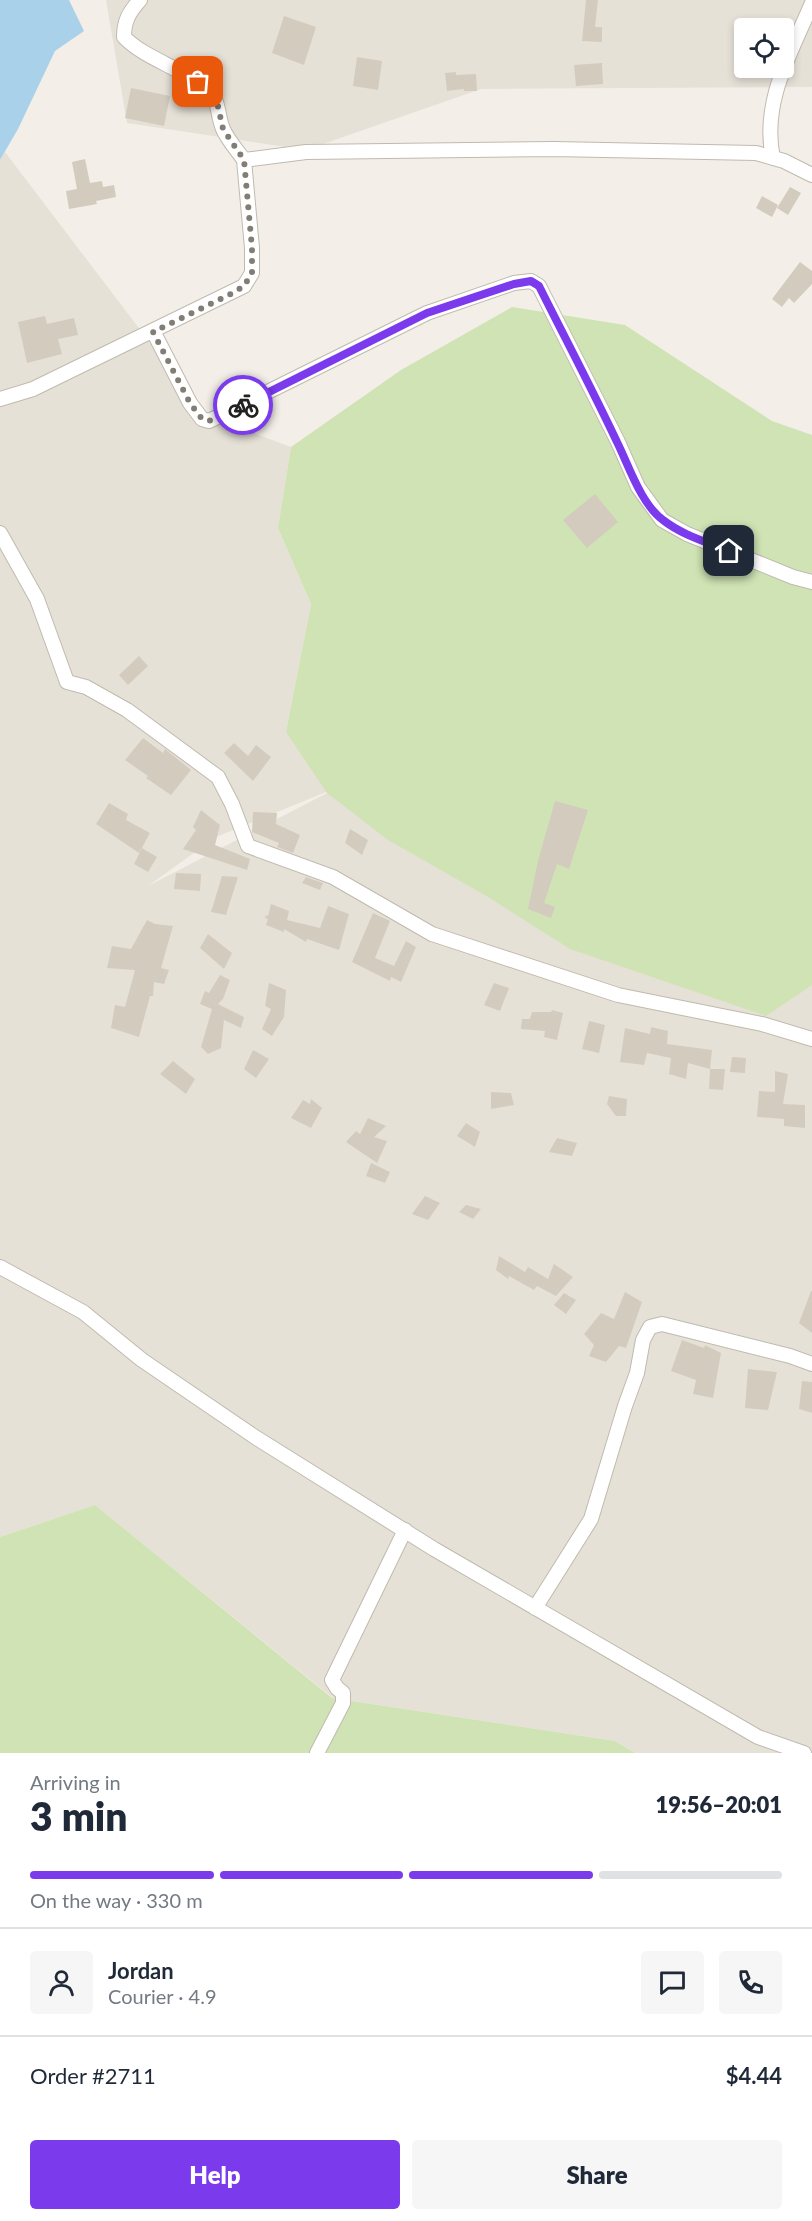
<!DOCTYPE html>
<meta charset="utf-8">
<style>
:root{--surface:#fff;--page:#f6f6f7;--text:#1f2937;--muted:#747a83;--line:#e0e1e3;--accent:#7c3aed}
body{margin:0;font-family:Lato,sans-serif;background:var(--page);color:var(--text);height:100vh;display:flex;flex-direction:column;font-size:22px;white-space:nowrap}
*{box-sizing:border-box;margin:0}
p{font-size:20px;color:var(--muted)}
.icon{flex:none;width:33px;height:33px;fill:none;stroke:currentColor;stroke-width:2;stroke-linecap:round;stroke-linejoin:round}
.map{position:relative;height:1753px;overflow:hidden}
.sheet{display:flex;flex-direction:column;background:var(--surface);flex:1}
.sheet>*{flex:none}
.controls{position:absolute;left:734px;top:18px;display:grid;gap:12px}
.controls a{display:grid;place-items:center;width:60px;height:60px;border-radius:6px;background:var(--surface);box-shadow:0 3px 9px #0003;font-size:30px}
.pin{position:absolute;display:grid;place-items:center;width:51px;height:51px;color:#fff;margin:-26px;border-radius:12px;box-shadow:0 3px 9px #0006}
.courier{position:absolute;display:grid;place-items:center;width:60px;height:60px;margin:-30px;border:4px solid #7c3aed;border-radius:50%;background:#fff;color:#222;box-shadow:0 2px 8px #0007}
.headline em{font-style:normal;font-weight:800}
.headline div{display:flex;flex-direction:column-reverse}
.headline{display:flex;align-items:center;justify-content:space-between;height:102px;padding:0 30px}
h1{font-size:39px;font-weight:800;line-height:45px}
.bar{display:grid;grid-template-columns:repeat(4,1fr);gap:9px 6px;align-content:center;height:72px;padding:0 30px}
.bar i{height:8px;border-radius:4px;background:var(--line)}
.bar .active{background:var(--accent)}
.bar p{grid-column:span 4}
.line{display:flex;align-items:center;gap:15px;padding:0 30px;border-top:2px solid var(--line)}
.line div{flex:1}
.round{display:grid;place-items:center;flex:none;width:63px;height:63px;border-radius:6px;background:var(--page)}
.action{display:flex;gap:12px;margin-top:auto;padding:12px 30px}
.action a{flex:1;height:69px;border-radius:6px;background:var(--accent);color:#fff;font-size:24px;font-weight:800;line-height:69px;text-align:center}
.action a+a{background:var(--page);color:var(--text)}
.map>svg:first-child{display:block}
.residential{fill:#e6e1d7;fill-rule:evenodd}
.green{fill:#cfe3b4}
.water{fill:#aad1ea}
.building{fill:#d3cbbe}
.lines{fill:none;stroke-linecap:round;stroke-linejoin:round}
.minor-casing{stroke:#c0baae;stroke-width:16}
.minor{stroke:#fff;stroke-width:14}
.done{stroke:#827d75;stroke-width:6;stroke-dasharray:0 10.8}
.route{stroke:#7c3aed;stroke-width:8}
</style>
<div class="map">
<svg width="812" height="1753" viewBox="0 0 812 1753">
<rect width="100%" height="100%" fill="#f3efe8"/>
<path class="residential" d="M 106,0 L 812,0 L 812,87 L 481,89 L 306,150 L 127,123 ZM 744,28 L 783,28 L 783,68 L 744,68 Z
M 5,152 L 205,415 L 291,447 L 278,528 L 311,604 L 286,732 L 812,649 L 812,1753 L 635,1753 L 615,1741 L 333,1698 L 95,1505 L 0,1537 L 0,160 ZM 326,792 L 327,793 L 148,886 L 216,837 Z"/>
<path class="green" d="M 512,307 L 625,325 L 772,421 L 812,435 L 812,985 L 766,1016 L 570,949 L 488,897 L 388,840 L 327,793 L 286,732 L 311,604 L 278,528 L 291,447 L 401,370 Z
M 95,1505 L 332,1698 L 615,1741 L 635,1753 L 0,1753 L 0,1537 Z"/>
<path class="water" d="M 0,0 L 69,0 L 84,31 L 55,51 L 18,129 L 0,160 Z"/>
<path class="building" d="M 586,0 L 598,0 L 595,27 L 602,27 L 602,42 L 582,41 Z
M 284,16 L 316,27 L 304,65 L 272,53 Z
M 357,57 L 382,61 L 378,90 L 353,86 Z
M 602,63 L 603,84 L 576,86 L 574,65 Z
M 456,72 L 456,75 L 476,74 L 477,91 L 464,91 L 464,89 L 447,91 L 445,73 Z
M 131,88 L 170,96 L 164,126 L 125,118 Z
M 85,159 L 90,183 L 102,181 L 103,187 L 114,185 L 116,197 L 96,201 L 97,204 L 69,209 L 66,191 L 77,189 L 72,162 Z
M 790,187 L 801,193 L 788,215 L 777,208 Z
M 762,196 L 778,205 L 772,217 L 756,208 Z
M 800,262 L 812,271 L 812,284 L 794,303 L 789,298 L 782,307 L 772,299 Z
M 45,316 L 47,324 L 74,318 L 78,335 L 58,339 L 62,354 L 27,363 L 18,322 Z
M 595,494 L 618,522 L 587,548 L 563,520 Z
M 139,656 L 148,666 L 128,685 L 119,675 Z
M 143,738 L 163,753 L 165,749 L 191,770 L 171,795 L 146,778 L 148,776 L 125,760 Z
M 234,743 L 248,756 L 256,745 L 271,757 L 253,781 L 224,753 Z
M 555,801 L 588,810 L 569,869 L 557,864 L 544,903 L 555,907 L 551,918 L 528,909 L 538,861 Z
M 109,803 L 128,814 L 126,820 L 150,833 L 139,853 L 96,824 Z
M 201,810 L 220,825 L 215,845 L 250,859 L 247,870 L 183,849 L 196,830 L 193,827 Z
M 253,812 L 277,813 L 276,824 L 300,835 L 293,853 L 277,847 L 279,843 L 252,832 Z
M 350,829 L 368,840 L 362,855 L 345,843 Z
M 142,848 L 157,857 L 148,872 L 134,864 Z
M 176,873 L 201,874 L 200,891 L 174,889 Z
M 222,876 L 238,877 L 226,915 L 211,912 Z
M 306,877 L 323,883 L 320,890 L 302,883 Z
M 271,904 L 289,911 L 287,920 L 320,928 L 328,906 L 349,914 L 339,950 L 307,939 L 306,942 L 284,929 L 284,932 L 266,925 L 268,919 L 265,918 L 266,915 L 268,916 Z
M 373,913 L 390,921 L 375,958 L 394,966 L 406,941 L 416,947 L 401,982 L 391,977 L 390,981 L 352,962 Z
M 147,920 L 155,924 L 173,926 L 161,968 L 169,970 L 164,984 L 154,982 L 153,996 L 150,996 L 139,1037 L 111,1028 L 115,1005 L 125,1007 L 135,970 L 107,968 L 112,946 L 131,949 Z
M 208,934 L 232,953 L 224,969 L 200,948 Z
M 220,975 L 230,980 L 223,999 L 218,1004 L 244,1017 L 241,1028 L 224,1020 L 221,1048 L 208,1054 L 201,1047 L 212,1009 L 200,1004 L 205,991 L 209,993 Z
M 269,983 L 286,990 L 284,1017 L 272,1036 L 262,1029 L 271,1009 L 265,1006 Z
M 494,983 L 509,988 L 500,1011 L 484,1005 Z
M 552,1010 L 563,1013 L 557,1040 L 544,1037 L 545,1031 L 521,1029 L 522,1019 L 530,1019 L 532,1012 L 551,1012 Z
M 589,1021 L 605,1025 L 599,1053 L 582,1049 Z
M 651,1027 L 668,1031 L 667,1044 L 712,1050 L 710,1069 L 688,1063 L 686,1079 L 669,1074 L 671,1058 L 647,1053 L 644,1065 L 620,1062 L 625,1028 L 650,1034 Z
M 253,1050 L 269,1059 L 256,1078 L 244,1069 Z
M 732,1057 L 746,1058 L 745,1073 L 730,1072 Z
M 173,1061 L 195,1079 L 186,1094 L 160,1074 Z
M 710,1069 L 725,1069 L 723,1090 L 709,1089 Z
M 775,1071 L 788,1074 L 783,1104 L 805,1105 L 805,1128 L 784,1126 L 784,1119 L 757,1117 L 759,1091 L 775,1092 Z
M 491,1092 L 511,1093 L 514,1105 L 491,1109 Z
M 609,1096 L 627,1099 L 626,1116 L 616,1116 L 607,1104 Z
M 311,1099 L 322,1108 L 311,1128 L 291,1118 L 303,1100 L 310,1104 Z
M 368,1118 L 386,1126 L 374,1137 L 387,1141 L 377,1163 L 346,1142 L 356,1131 L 360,1134 Z
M 466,1123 L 480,1132 L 475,1147 L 457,1136 Z
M 557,1138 L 577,1143 L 572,1156 L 549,1152 Z
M 371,1163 L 390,1172 L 385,1183 L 366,1176 Z
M 425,1196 L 440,1203 L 428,1220 L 412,1214 Z
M 466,1205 L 481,1209 L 473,1219 L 459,1212 Z
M 499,1256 L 525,1272 L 528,1267 L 548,1279 L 554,1264 L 573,1277 L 556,1296 L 537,1286 L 534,1290 L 509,1276 L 508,1279 L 496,1270 Z
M 811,1291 L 812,1291 L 812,1333 L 799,1323 Z
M 625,1292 L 642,1302 L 626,1348 L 619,1346 L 606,1362 L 589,1356 L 594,1345 L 584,1334 L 601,1313 L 614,1319 Z
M 564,1293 L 576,1300 L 566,1314 L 554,1305 Z
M 682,1340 L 704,1348 L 705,1345 L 721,1353 L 713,1398 L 693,1394 L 696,1380 L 671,1371 Z
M 748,1369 L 777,1372 L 768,1410 L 745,1408 Z
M 802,1381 L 812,1382 L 812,1413 L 799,1409 Z"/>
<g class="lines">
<defs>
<path id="minor" d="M 140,0 C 129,12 124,21 124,37 C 145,59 183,68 208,90 C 220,101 217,115 223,129 C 227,139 237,150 244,160
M 773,158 C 761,102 791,53 812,3
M 153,331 L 190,403 L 202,419 L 209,421 L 427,313 L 514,283 L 531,281 L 539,286 L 618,442 L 638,487 L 662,520 L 687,534 L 793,577 L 812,582
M 0,399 L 33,389 L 244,286 L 252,273 L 252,248 L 244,160 L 306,152 L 554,149 L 756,153 L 784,161 L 812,175
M 0,533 L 37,599 L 67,682 L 86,687 L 127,710 L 218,777 L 232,804 L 248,846 L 333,877 L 432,934 L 618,995 L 762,1024 L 812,1039
M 0,1267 L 83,1312 L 142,1360 L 255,1437 L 434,1549 L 758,1737 L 804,1753
M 535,1608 L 591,1519 L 625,1406 L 637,1373 L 643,1340 L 650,1327 L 662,1324 L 790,1356 L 812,1364
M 317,1753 L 343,1703 L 343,1693 L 337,1688 L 332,1680 L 405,1530"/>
</defs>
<use href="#minor" class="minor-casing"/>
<use href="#minor" class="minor"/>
</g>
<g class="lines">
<path class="done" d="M 198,82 L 210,92 L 217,102 L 223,129 L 244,160 L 252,248 L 252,273 L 244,286 L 229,295 L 153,332 L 190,403 L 202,419 L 209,421 L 243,405"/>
<path class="route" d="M 243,405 L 427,313 L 514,284 L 531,281 L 539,286 C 565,338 592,389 617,442 C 629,466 641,504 663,520 C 682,535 707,542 729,551"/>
</g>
</svg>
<div class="controls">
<a><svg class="icon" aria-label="locate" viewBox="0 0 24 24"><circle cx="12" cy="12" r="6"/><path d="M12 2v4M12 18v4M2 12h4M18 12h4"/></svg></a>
</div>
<div class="pin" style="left:198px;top:82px;background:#ea580c"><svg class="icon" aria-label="bag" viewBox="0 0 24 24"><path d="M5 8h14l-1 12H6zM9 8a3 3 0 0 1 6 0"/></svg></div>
<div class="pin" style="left:729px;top:551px;background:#1f2937"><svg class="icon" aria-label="home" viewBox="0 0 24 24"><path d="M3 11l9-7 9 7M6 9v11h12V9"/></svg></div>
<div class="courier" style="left:243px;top:405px"><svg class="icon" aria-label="bike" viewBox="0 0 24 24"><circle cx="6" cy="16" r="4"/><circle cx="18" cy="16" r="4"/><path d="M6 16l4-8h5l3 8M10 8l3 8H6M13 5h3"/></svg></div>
</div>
<section class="sheet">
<div class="headline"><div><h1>3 min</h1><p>Arriving in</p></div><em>19:56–20:01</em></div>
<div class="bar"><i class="active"></i><i class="active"></i><i class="active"></i><i></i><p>On the way · 330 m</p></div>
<div class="line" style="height:108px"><a class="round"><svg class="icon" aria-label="person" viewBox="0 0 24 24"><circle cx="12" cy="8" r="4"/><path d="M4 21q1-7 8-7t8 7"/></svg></a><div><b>Jordan</b><p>Courier · 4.9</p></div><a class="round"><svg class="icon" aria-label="chat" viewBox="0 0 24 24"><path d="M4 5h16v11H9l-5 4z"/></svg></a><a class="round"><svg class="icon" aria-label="phone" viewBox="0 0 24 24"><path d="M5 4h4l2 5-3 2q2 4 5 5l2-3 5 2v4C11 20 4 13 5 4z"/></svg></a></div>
<div class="line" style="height:78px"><div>Order #2711</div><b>$4.44</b></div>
<div class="action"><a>Help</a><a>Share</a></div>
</section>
